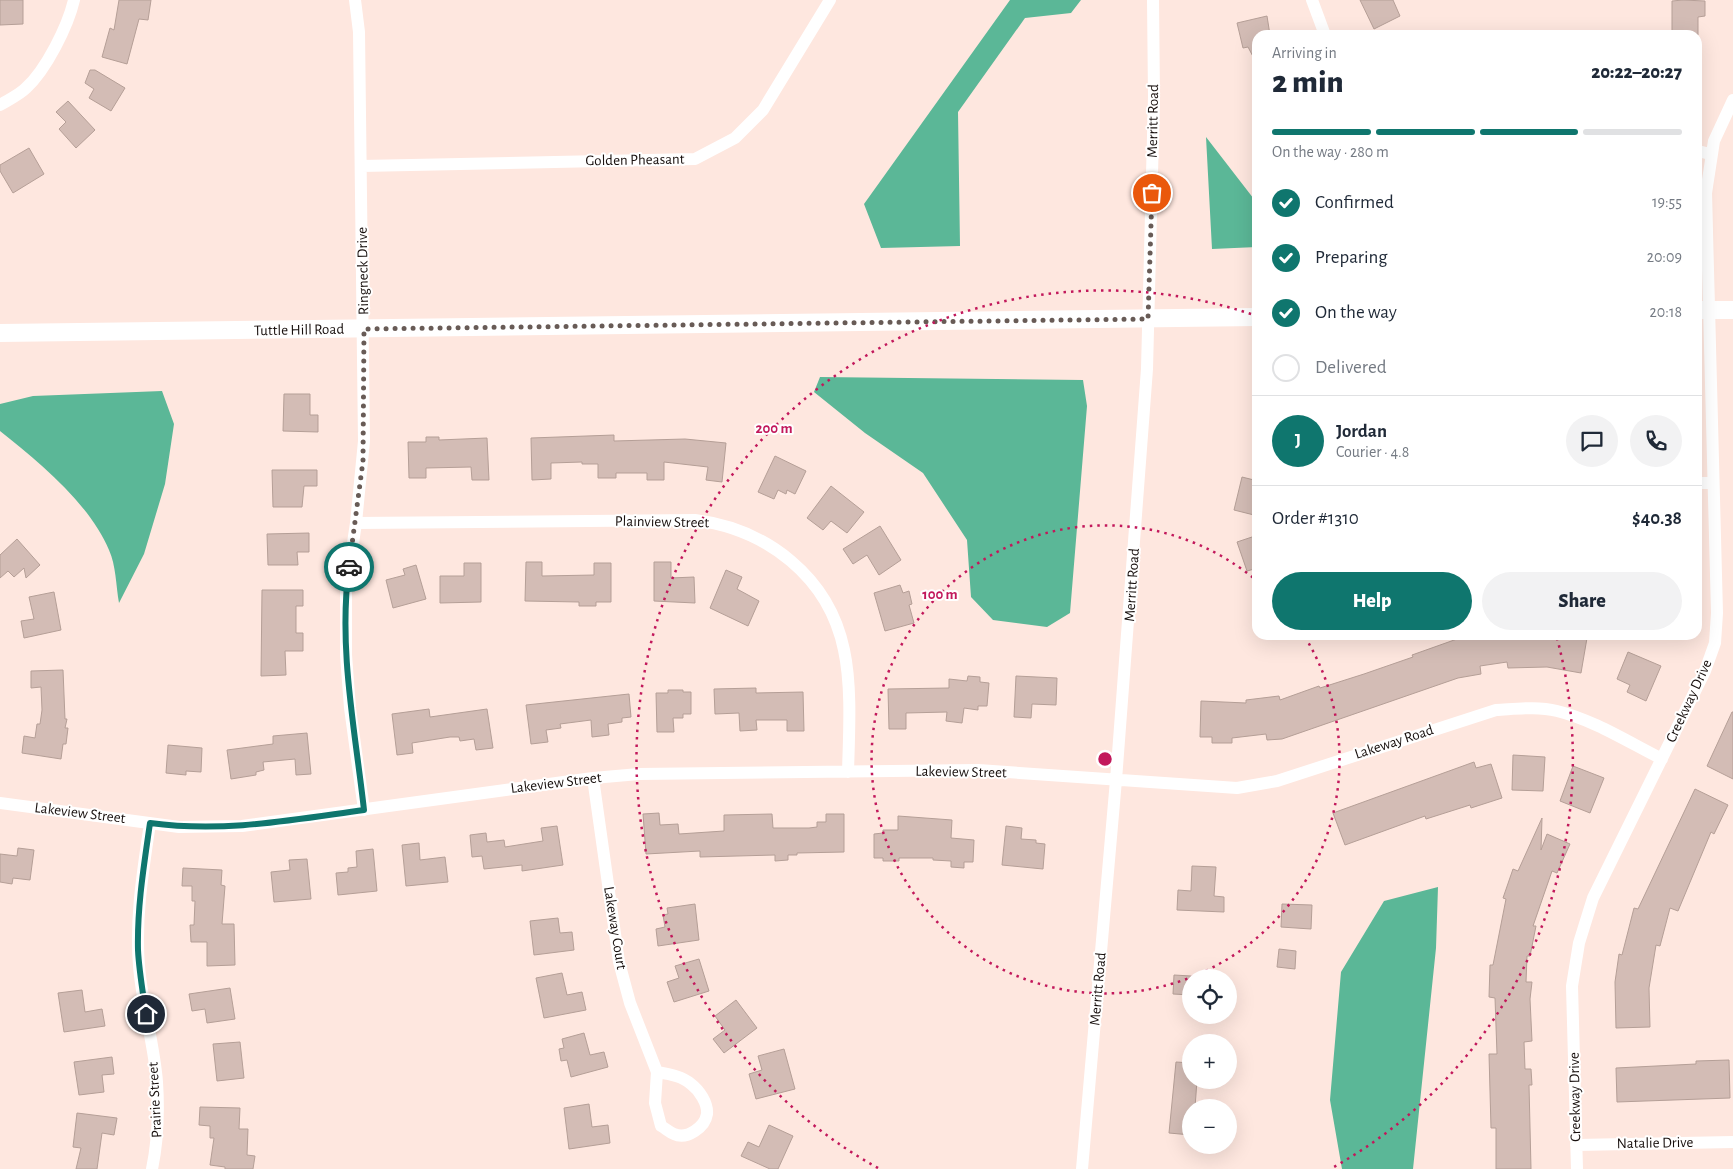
<!DOCTYPE html>
<meta charset="utf-8">
<style>
:root{--surface:#fff;--page:#f2f2f3;--text:#1f2937;--muted:#747a83;--line:#e0e1e3;--accent:#0f766e}
body{margin:0;font-family:"Alegreya Sans",sans-serif;background:var(--page);color:var(--text);height:100vh;display:flex;flex-direction:column;font-size:19px;white-space:nowrap}
*{box-sizing:border-box;margin:0}
p{font-size:16px;color:var(--muted)}
.icon{flex:none;width:28px;height:28px;fill:none;stroke:currentColor;stroke-width:2;stroke-linecap:round;stroke-linejoin:round}
.map{position:relative;flex:1;overflow:hidden}
.panel{position:absolute;left:1252px;top:30px;width:450px;height:610px;display:flex;flex-direction:column;background:var(--surface);border-radius:15px;box-shadow:0 5px 20px #0002}
.panel>*{flex:none}
.buttons{position:absolute;left:1182px;top:969px;display:grid;gap:10px}
.buttons a{display:grid;place-items:center;width:55px;height:55px;border-radius:50%;background:var(--surface);box-shadow:0 5px 20px #0002;font-size:25px}
.pin{position:absolute;display:grid;place-items:center;width:42px;height:42px;color:#fff;margin:-21px;border:2px solid #fff;border-radius:50%;box-shadow:0 1px 5px #0007}
.courier{position:absolute;display:grid;place-items:center;width:50px;height:50px;margin:-25px;border:4px solid #0f766e;border-radius:50%;background:#fff;color:#222;box-shadow:0 1px 6px #0007}
.overview em{font-style:normal;font-weight:800}
.overview div{display:flex;flex-direction:column-reverse}
.overview{display:flex;align-items:center;justify-content:space-between;height:85px;padding:0 20px}
h1{font-size:32px;font-weight:800;line-height:38px}
.bar{display:grid;grid-template-columns:repeat(4,1fr);gap:8px 5px;align-content:center;height:60px;padding:0 20px}
.bar i{height:6px;border-radius:4px;background:var(--line)}
.bar .current{background:var(--accent)}
.bar p{grid-column:span 4}
.line{display:flex;align-items:center;gap:12px;padding:0 20px;border-top:1px solid var(--line)}
.line div{flex:1}
.round{display:grid;place-items:center;flex:none;width:52px;height:52px;border-radius:26px;background:var(--page)}
ol{padding:0 20px;list-style:none}
li{display:flex;align-items:center;gap:15px;height:55px}
li p{margin-inline-start:auto}
li .icon{padding:5px;border-radius:50%;background:var(--accent);color:#fff;stroke-width:4}
li:last-child{color:var(--muted)}
li i{width:28px;height:28px;border:2px solid var(--line);border-radius:50%}
.primary-button{display:flex;gap:10px;margin-top:auto;padding:10px 20px}
.primary-button a{flex:1;height:58px;border-radius:30px;background:var(--accent);color:#fff;font-size:20px;font-weight:800;line-height:58px;text-align:center}
.primary-button a+a{background:var(--page);color:var(--text)}
.map>svg:first-child{display:block}
.water{fill:#5bb797}
.building{fill:#d3bcb5;stroke:#b59f97}
.lines{fill:none;stroke-linecap:round;stroke-linejoin:round}
.minor{stroke:#fff;stroke-width:12}
.secondary{stroke:#fff;stroke-width:18}
.done{stroke:#685b56;stroke-width:5;stroke-dasharray:0 9}
.route{stroke:#0f766e;stroke-width:6}
.ring{fill:none;stroke:#c2185b;stroke-width:2.5;stroke-dasharray:2.5 5}
.labels{text-anchor:middle;dominant-baseline:central;stroke-width:4;stroke-linejoin:round;paint-order:stroke}
.street-label{font-size:15px;fill:#170f0d;stroke:#fff}
.centre{fill:#c2185b;stroke:#fff;stroke-width:2.5}
.ring-label{font-size:15px;text-anchor:middle;font-weight:bold;fill:#c2185b;stroke:#fff;stroke-width:4;stroke-linejoin:round;paint-order:stroke}
</style>
<div class="map">
<svg width="1733" height="1169" viewBox="0 0 1733 1169">
<rect width="100%" height="100%" fill="#fee7df"/>
<path class="water" d="M 1010,0 L 1081,0 L 1071,13 L 1025,18 L 958,112 L 960,246 L 881,248 L 864,204 Z
M 1206,137 L 1257,203 L 1257,247 L 1212,249 Z
M 820,377 L 1083,380 L 1087,406 L 1070,613 L 1047,627 L 993,620 L 971,597 L 967,540 L 923,473 L 865,433 L 814,392 Z
M 162,391 L 174,424 L 165,484 L 144,554 L 119,603 C 116,586 116,565 109,550 C 90,504 38,461 0,431 L 0,404 L 33,396 Z
M 1438,887 L 1436,948 L 1413,1169 L 1342,1169 L 1330,1100 L 1341,972 L 1384,901 Z"/>
<path class="building" d="M 0,0 L 23,0 L 23,24 L 0,25 Z
M 119,0 L 151,0 L 148,20 L 139,19 L 127,64 L 102,57 L 110,28 L 114,30 Z
M 1360,0 L 1393,0 L 1400,16 L 1374,29 Z
M 1683,0 L 1705,1 L 1705,16 L 1698,17 L 1698,35 L 1672,35 L 1672,1 Z
M 1267,16 L 1270,35 L 1258,35 L 1258,66 L 1248,47 L 1243,48 L 1237,23 Z
M 90,70 L 95,70 L 125,88 L 111,111 L 89,98 L 94,89 L 85,83 Z
M 68,101 L 95,130 L 76,148 L 59,129 L 66,122 L 56,112 Z
M 29,148 L 44,174 L 13,193 L 0,171 L 0,165 Z
M 284,394 L 310,394 L 310,415 L 318,415 L 318,432 L 283,431 Z
M 614,435 L 614,441 L 685,439 L 726,443 L 722,482 L 706,480 L 708,467 L 664,462 L 664,480 L 647,480 L 647,473 L 616,473 L 616,478 L 598,478 L 598,464 L 582,464 L 582,462 L 551,463 L 551,479 L 532,480 L 531,438 Z
M 426,437 L 439,437 L 439,440 L 487,438 L 489,480 L 472,480 L 471,467 L 426,468 L 426,478 L 409,478 L 408,442 L 426,442 Z
M 775,456 L 806,471 L 795,494 L 787,490 L 786,494 L 778,490 L 774,499 L 758,492 Z
M 272,470 L 317,470 L 317,486 L 304,486 L 302,507 L 273,507 Z
M 1242,477 L 1258,481 L 1258,516 L 1234,510 Z
M 831,486 L 864,512 L 847,533 L 831,521 L 823,530 L 807,518 Z
M 880,526 L 901,560 L 879,575 L 867,555 L 853,564 L 843,549 Z
M 309,533 L 309,552 L 297,552 L 298,565 L 268,565 L 267,534 Z
M 1258,535 L 1258,568 L 1247,571 L 1237,542 Z
M 17,539 L 40,565 L 26,578 L 24,568 L 14,577 L 8,571 L 0,578 L 0,555 Z
M 526,562 L 542,562 L 542,576 L 594,575 L 594,563 L 611,563 L 611,602 L 596,602 L 596,606 L 579,606 L 579,602 L 525,601 Z
M 654,562 L 671,562 L 671,578 L 694,577 L 695,603 L 654,601 Z
M 464,563 L 481,563 L 481,602 L 440,603 L 440,576 L 464,576 Z
M 416,565 L 426,599 L 393,608 L 386,580 L 405,575 L 403,569 Z
M 726,570 L 742,577 L 737,589 L 759,601 L 748,626 L 710,608 Z
M 900,585 L 903,593 L 909,591 L 912,604 L 909,605 L 914,623 L 885,631 L 874,593 Z
M 262,590 L 303,590 L 303,606 L 296,606 L 296,633 L 303,633 L 303,651 L 285,651 L 286,675 L 261,676 Z
M 54,592 L 61,630 L 24,638 L 21,621 L 34,619 L 29,597 Z
M 1457,635 L 1567,635 L 1587,638 L 1581,673 L 1547,667 L 1508,668 L 1507,662 L 1480,666 L 1481,674 L 1458,678 L 1282,739 L 1267,740 L 1266,734 L 1232,738 L 1232,743 L 1212,743 L 1212,737 L 1200,737 L 1201,701 L 1246,703 L 1246,700 L 1279,696 L 1280,700 L 1319,686 L 1320,688 L 1364,674 L 1413,657 L 1412,655 L 1457,639 Z
M 1628,652 L 1661,666 L 1646,701 L 1627,692 L 1630,685 L 1617,679 Z
M 63,670 L 65,719 L 67,719 L 65,728 L 68,728 L 66,744 L 63,744 L 61,759 L 22,753 L 24,736 L 35,738 L 37,724 L 40,724 L 42,710 L 41,687 L 31,688 L 31,671 Z
M 968,676 L 980,677 L 980,682 L 989,683 L 987,706 L 978,706 L 978,710 L 964,708 L 962,723 L 946,721 L 947,712 L 906,713 L 906,729 L 889,729 L 888,689 L 949,688 L 949,679 L 967,681 Z
M 1016,676 L 1057,678 L 1056,705 L 1032,704 L 1031,718 L 1014,717 Z
M 756,688 L 756,693 L 803,692 L 804,731 L 787,731 L 787,720 L 756,720 L 757,730 L 740,731 L 739,713 L 715,714 L 714,689 Z
M 668,690 L 683,690 L 683,692 L 691,692 L 691,714 L 683,714 L 683,718 L 673,718 L 674,732 L 657,732 L 656,693 L 668,693 Z
M 629,694 L 631,717 L 622,718 L 622,722 L 608,724 L 609,735 L 592,737 L 591,720 L 560,724 L 561,728 L 546,730 L 548,742 L 531,744 L 526,705 Z
M 429,709 L 430,717 L 487,709 L 493,748 L 476,750 L 474,739 L 460,741 L 459,737 L 450,737 L 412,743 L 413,753 L 397,755 L 392,714 Z
M 1732,712 L 1733,712 L 1733,779 L 1707,766 Z
M 307,733 L 311,774 L 296,775 L 295,759 L 263,762 L 264,770 L 256,772 L 256,775 L 231,779 L 227,750 L 273,744 L 273,736 Z
M 168,745 L 202,748 L 201,772 L 186,771 L 186,775 L 166,773 Z
M 1513,755 L 1545,757 L 1543,791 L 1512,790 Z
M 1474,762 L 1476,768 L 1491,764 L 1502,798 L 1471,808 L 1470,805 L 1426,819 L 1425,816 L 1345,845 L 1333,813 Z
M 1573,766 L 1604,778 L 1590,813 L 1560,801 Z
M 1695,789 L 1728,805 L 1714,834 L 1711,832 L 1678,911 L 1670,908 L 1660,946 L 1656,945 L 1649,988 L 1650,1027 L 1616,1028 L 1615,982 L 1619,954 L 1622,955 L 1634,908 L 1638,909 Z
M 659,813 L 660,825 L 678,824 L 679,834 L 724,831 L 724,815 L 772,814 L 773,828 L 809,828 L 817,827 L 817,822 L 826,822 L 826,814 L 844,814 L 844,852 L 797,853 L 797,855 L 788,855 L 788,860 L 775,861 L 775,855 L 700,857 L 700,851 L 646,854 L 643,814 Z
M 898,816 L 952,820 L 951,838 L 974,840 L 973,862 L 964,862 L 964,868 L 951,867 L 951,861 L 933,860 L 933,858 L 899,858 L 899,861 L 883,861 L 883,858 L 874,858 L 874,834 L 883,833 L 883,830 L 898,830 Z
M 1542,818 L 1541,850 L 1547,834 L 1570,844 L 1557,873 L 1552,871 L 1533,926 L 1536,926 L 1530,956 L 1527,956 L 1526,982 L 1532,982 L 1530,999 L 1532,1041 L 1524,1042 L 1525,1069 L 1531,1069 L 1532,1085 L 1529,1085 L 1531,1169 L 1496,1169 L 1496,1128 L 1491,1128 L 1489,1054 L 1497,1054 L 1495,998 L 1489,997 L 1490,965 L 1493,965 L 1506,899 L 1503,898 L 1513,869 L 1518,871 Z
M 557,826 L 563,865 L 522,871 L 522,865 L 484,869 L 482,856 L 472,857 L 470,835 L 486,833 L 487,842 L 504,840 L 505,847 L 543,841 L 541,828 Z
M 1006,826 L 1022,828 L 1021,839 L 1036,840 L 1036,843 L 1045,844 L 1043,869 L 1002,865 Z
M 419,843 L 420,860 L 445,857 L 448,882 L 406,886 L 402,845 Z
M 18,848 L 34,850 L 30,880 L 13,878 L 12,884 L 0,882 L 0,854 L 17,856 Z
M 373,849 L 377,891 L 338,895 L 336,873 L 348,872 L 348,868 L 357,867 L 356,851 Z
M 307,859 L 311,899 L 274,902 L 271,872 L 290,870 L 289,860 Z
M 1192,866 L 1216,867 L 1214,896 L 1224,897 L 1224,912 L 1177,910 L 1178,890 L 1191,891 Z
M 183,868 L 222,870 L 221,885 L 225,886 L 222,924 L 234,924 L 235,965 L 207,966 L 207,942 L 191,942 L 190,925 L 194,925 L 195,901 L 192,901 L 192,886 L 182,886 Z
M 695,904 L 699,940 L 658,946 L 656,929 L 665,927 L 663,915 L 668,914 L 667,908 Z
M 1282,904 L 1312,905 L 1311,929 L 1281,927 Z
M 558,918 L 560,933 L 572,932 L 574,950 L 534,955 L 530,921 Z
M 1279,949 L 1296,951 L 1295,969 L 1277,967 Z
M 699,959 L 709,991 L 674,1002 L 667,982 L 679,978 L 675,966 Z
M 562,973 L 567,995 L 582,992 L 586,1010 L 544,1018 L 536,978 Z
M 1174,975 L 1191,976 L 1191,995 L 1173,994 Z
M 230,988 L 235,1019 L 207,1023 L 205,1009 L 192,1011 L 189,994 Z
M 82,990 L 85,1012 L 102,1009 L 105,1026 L 64,1032 L 58,993 Z
M 736,1000 L 757,1028 L 724,1053 L 713,1039 L 725,1030 L 715,1016 Z
M 584,1033 L 590,1055 L 604,1052 L 608,1067 L 571,1077 L 567,1060 L 561,1061 L 559,1049 L 564,1048 L 562,1039 Z
M 240,1042 L 244,1078 L 217,1081 L 213,1044 Z
M 784,1049 L 795,1089 L 756,1099 L 749,1074 L 762,1070 L 758,1056 Z
M 112,1057 L 114,1074 L 102,1075 L 104,1092 L 79,1095 L 74,1062 Z
M 1729,1060 L 1730,1098 L 1617,1102 L 1616,1068 L 1696,1064 L 1696,1061 Z
M 1176,1062 L 1191,1063 L 1191,1080 L 1197,1080 L 1195,1108 L 1191,1108 L 1191,1135 L 1169,1133 Z
M 589,1104 L 592,1127 L 608,1125 L 610,1143 L 569,1149 L 564,1108 Z
M 200,1107 L 240,1108 L 239,1129 L 248,1129 L 247,1155 L 255,1156 L 253,1169 L 225,1169 L 225,1167 L 210,1165 L 214,1138 L 210,1138 L 210,1126 L 199,1125 Z
M 77,1113 L 117,1118 L 114,1135 L 102,1133 L 97,1169 L 76,1169 L 81,1148 L 73,1147 Z
M 769,1125 L 793,1136 L 778,1169 L 770,1169 L 741,1156 L 748,1142 L 759,1147 Z"/>
<g class="lines">
<path class="minor" d="M 355,0 L 359,32 L 364,441 L 356,523 L 346,590 L 346,655 L 350,708 L 364,810
M 1312,0 L 1325,35
M 0,105 C 8,100 19,95 26,88 C 46,70 68,26 74,0
M 1698,151 L 1710,154
M 361,166 L 695,159 L 735,138 L 763,110 L 830,0
M 1698,483 L 1713,483
M 356,523 L 695,520 C 767,529 829,577 844,650 C 852,687 849,734 848,772
M 593,778 L 619,962 L 630,1003 L 657,1072 L 655,1103 L 661,1126 C 665,1128 669,1132 674,1134 C 687,1140 705,1127 707,1114 C 708,1103 699,1090 691,1084 C 682,1076 668,1074 657,1072
M 0,803 L 179,827 L 242,826 L 593,778 L 639,774 L 978,770 L 1237,788 L 1277,781 L 1496,710 C 1516,709 1537,706 1557,711 C 1594,720 1628,742 1662,759
M 150,823 C 143,871 135,918 139,966 C 142,1005 154,1043 157,1082 C 159,1112 158,1140 152,1169
M 1576,1145 L 1733,1142
M 1082,1169 L 1116,780 L 1147,369 L 1154,97 L 1153,0
M 1577,1169 L 1572,986 L 1579,943 L 1593,898 L 1705,671 L 1715,643 L 1717,613 L 1706,193 L 1714,141 L 1733,100"/>
<path class="secondary" d="M 1698,310 L 1733,310
M 0,333 L 1258,317"/>
</g>
<g class="lines">
<path class="done" d="M 349,567 L 363,461 L 364,329 L 1148,319 L 1152,193"/>
<path class="route" d="M 146,1014 C 143,993 139,971 138,950 C 137,907 144,865 150,823 C 224,833 291,820 364,810 C 355,729 338,648 349,567"/>
</g>
<g class="ring">
<path d="M1305 637A234 234 0 1 1 1257 581"/>
<path d="M878 1168A468 468 0 0 1 1257 316M1557 638A468 468 0 0 1 1332 1168"/>
</g>
<g class="labels">
<g class="street-label">
<text transform="translate(1153 121) rotate(-89)">Merritt Road</text>
<text transform="translate(635 160) rotate(-1)">Golden Pheasant</text>
<text transform="translate(363 271) rotate(-91)">Ringneck Drive</text>
<text transform="translate(299 330) rotate(-1)">Tuttle Hill Road</text>
<text transform="translate(662 522) rotate(1)">Plainview Street</text>
<text transform="translate(1132 585) rotate(-86)">Merritt Road</text>
<text transform="translate(1689 701) rotate(-65)">Creekway Drive</text>
<text transform="translate(1394 742) rotate(-18)">Lakeway Road</text>
<text transform="translate(961 772) rotate(1)">Lakeview Street</text>
<text transform="translate(556 783) rotate(-7)">Lakeview Street</text>
<text transform="translate(80 813) rotate(7)">Lakeview Street</text>
<text transform="translate(615 928) rotate(81)">Lakeway Court</text>
<text transform="translate(1098 989) rotate(-85)">Merritt Road</text>
<text transform="translate(1575 1097) rotate(-91)">Creekway Drive</text>
<text transform="translate(155 1100) rotate(-93)">Prairie Street</text>
<text transform="translate(1655 1143) rotate(-1)">Natalie Drive</text>
</g>
</g>
<circle cx="1105" cy="759" r="8" class="centre"/>
<g class="ring-label">
<text x="774" y="433">200 m</text>
<text x="940" y="599">100 m</text>
</g>
</svg>
<div class="buttons">
<a><svg class="icon" aria-label="locate" viewBox="0 0 24 24"><circle cx="12" cy="12" r="6"/><path d="M12 2v4M12 18v4M2 12h4M18 12h4"/></svg></a>
<a>+</a>
<a>−</a>
</div>
<div class="pin" style="left:1152px;top:193px;background:#ea580c"><svg class="icon" aria-label="bag" viewBox="0 0 24 24"><path d="M5 8h14l-1 12H6zM9 8a3 3 0 0 1 6 0"/></svg></div>
<div class="pin" style="left:146px;top:1014px;background:#1f2937"><svg class="icon" aria-label="home" viewBox="0 0 24 24"><path d="M3 11l9-7 9 7M6 9v11h12V9"/></svg></div>
<div class="courier" style="left:349px;top:567px"><svg class="icon" aria-label="car" viewBox="0 0 24 24"><path d="M5 17H2v-5l4-1 3-4h7l3 4 3 1v5h-3M9 17h6M6 11h13"/><circle cx="7" cy="17" r="2"/><circle cx="17" cy="17" r="2"/></svg></div>
<section class="panel">
<div class="overview"><div><h1>2 min</h1><p>Arriving in</p></div><em>20:22–20:27</em></div>
<div class="bar"><i class="current"></i><i class="current"></i><i class="current"></i><i></i><p>On the way · 280 m</p></div>
<ol>
<li><svg class="icon" aria-label="check" viewBox="0 0 24 24"><path d="M5 12l5 5 9-10"/></svg>Confirmed<p>19:55</p></li>
<li><svg class="icon" aria-label="check" viewBox="0 0 24 24"><path d="M5 12l5 5 9-10"/></svg>Preparing<p>20:09</p></li>
<li><svg class="icon" aria-label="check" viewBox="0 0 24 24"><path d="M5 12l5 5 9-10"/></svg>On the way<p>20:18</p></li>
<li><i></i>Delivered</li>
</ol>
<div class="line" style="height:90px"><b class="round" style="background:var(--accent);color:#fff">J</b><div><b>Jordan</b><p>Courier · 4.8</p></div><a class="round"><svg class="icon" aria-label="chat" viewBox="0 0 24 24"><path d="M4 5h16v11H9l-5 4z"/></svg></a><a class="round"><svg class="icon" aria-label="phone" viewBox="0 0 24 24"><path d="M5 4h4l2 5-3 2q2 4 5 5l2-3 5 2v4C11 20 4 13 5 4z"/></svg></a></div>
<div class="line" style="height:65px"><div>Order #1310</div><b>$40.38</b></div>
<div class="primary-button"><a>Help</a><a>Share</a></div>
</section>
</div>
